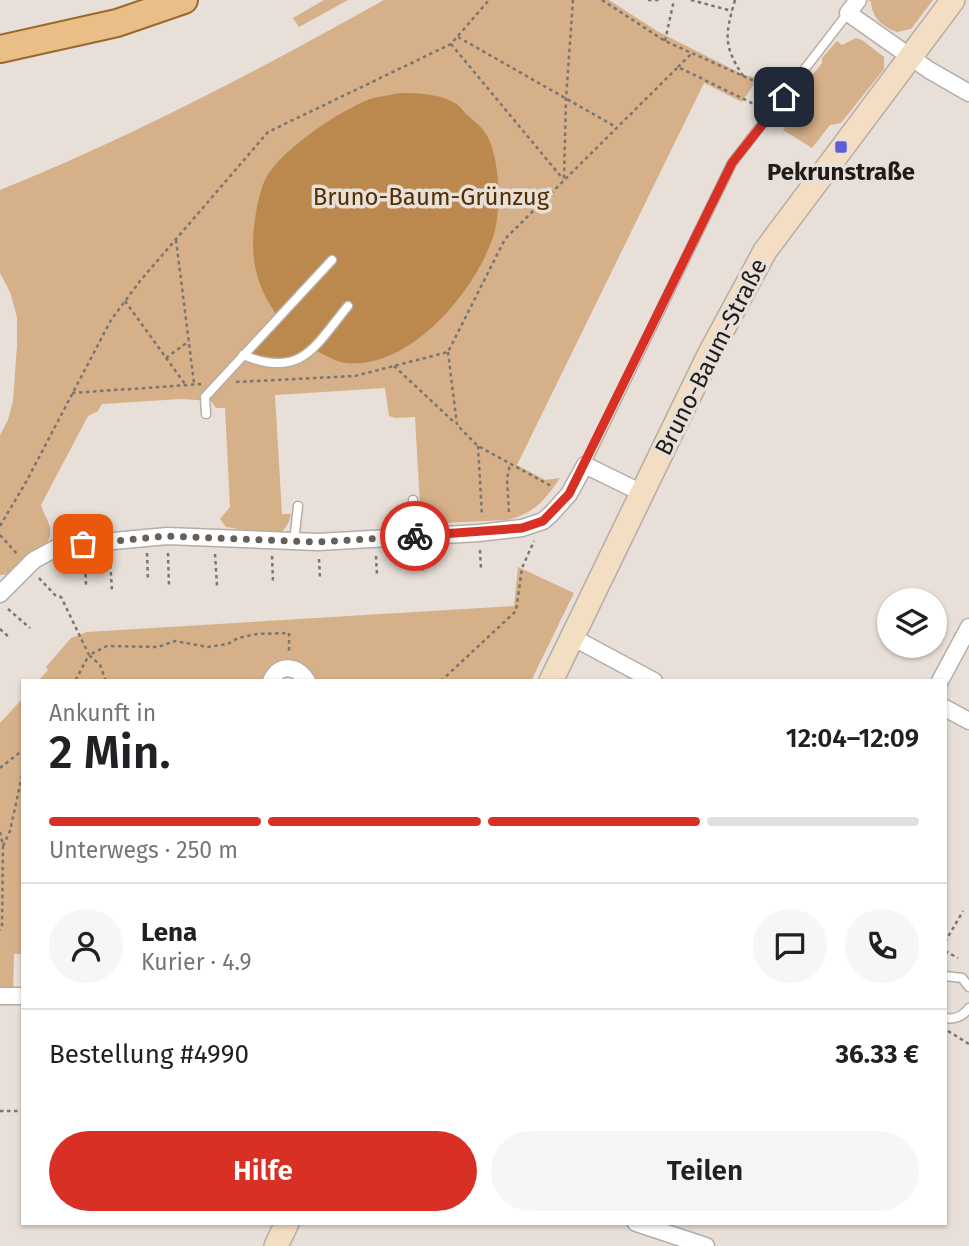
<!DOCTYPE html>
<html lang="de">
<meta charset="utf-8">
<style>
:root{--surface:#fff;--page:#f6f6f6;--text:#202124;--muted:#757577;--line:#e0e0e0;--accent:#d93025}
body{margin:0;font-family:"Fira Sans",sans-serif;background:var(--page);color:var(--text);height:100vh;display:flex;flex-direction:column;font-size:26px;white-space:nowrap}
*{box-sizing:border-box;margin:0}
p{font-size:23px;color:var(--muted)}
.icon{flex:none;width:38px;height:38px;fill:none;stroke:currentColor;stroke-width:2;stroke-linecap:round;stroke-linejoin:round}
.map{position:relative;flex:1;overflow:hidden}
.panel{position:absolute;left:21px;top:679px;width:926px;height:546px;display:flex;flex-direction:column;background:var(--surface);border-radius:0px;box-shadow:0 2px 5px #0004}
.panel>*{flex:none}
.fabs{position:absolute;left:877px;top:588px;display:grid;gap:14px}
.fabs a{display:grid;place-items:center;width:70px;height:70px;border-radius:50%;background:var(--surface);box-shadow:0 2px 5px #0004;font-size:35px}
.pin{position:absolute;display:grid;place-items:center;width:60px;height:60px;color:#fff;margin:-30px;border-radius:14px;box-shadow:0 4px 10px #0006}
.courier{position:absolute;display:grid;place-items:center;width:70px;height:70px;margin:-35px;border:5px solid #d93025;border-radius:50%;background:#fff;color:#222;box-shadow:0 2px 9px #0007}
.overview em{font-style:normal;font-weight:600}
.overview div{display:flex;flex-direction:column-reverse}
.overview{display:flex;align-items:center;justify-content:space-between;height:119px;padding:0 28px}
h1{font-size:46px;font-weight:600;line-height:52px}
.bar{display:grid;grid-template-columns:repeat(4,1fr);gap:10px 7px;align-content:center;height:84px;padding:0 28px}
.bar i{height:9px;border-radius:5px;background:var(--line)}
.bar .current{background:var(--accent)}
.bar p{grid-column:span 4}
.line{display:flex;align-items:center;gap:18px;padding:0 28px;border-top:2px solid var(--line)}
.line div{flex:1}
.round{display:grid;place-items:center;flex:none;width:74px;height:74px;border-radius:37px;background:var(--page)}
.button{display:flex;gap:14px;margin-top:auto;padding:14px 28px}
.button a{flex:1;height:80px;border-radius:42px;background:var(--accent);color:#fff;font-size:28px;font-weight:600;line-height:80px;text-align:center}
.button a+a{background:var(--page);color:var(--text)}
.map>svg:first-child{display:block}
.green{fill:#d6b088}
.water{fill:#bb884d}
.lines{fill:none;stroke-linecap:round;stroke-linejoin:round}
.lane-casing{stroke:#b5ada6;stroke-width:11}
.street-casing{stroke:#b5ada6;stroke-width:19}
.secondary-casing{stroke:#b5ada6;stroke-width:26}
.primary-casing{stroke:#99682c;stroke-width:30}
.path{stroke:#7a7570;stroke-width:2.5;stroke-dasharray:3.5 3.5;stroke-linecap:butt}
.lane{stroke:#fff;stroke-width:8}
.street{stroke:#fff;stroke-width:16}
.secondary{stroke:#f4dec3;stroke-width:23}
.primary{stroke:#e9be87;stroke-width:26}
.done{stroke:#64605b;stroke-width:7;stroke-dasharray:0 12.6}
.route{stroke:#d93025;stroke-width:9}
.poi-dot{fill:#5d5fd7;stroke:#e7dfd8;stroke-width:2.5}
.labels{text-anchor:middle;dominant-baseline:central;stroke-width:7;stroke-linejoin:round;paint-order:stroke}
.poi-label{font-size:24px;font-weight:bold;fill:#1e1b18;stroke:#e7dfd8}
.park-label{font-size:24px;fill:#522f00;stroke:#e7dfd8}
.street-label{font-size:24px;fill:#1e1b18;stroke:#e7dfd8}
</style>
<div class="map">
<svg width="969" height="1246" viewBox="0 0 969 1246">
<rect width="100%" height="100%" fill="#e7dfd8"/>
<path class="green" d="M 324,0 L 348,0 L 299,27 L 293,18 Z
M 384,0 L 609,0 L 657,31 L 744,75 L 758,78 L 742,102 L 704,83 L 517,465 L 545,480 L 560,478 C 544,501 535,513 507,520 L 421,524 L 415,417 L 396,418 L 389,416 L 385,388 L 275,395 L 282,514 L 291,514 C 289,524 286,529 277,535 L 226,527 L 220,519 L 230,507 L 225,408 L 216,408 L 211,401 L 181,399 L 102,404 L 98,411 L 88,416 L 41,505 C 44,516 52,523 50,536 C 48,550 14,576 0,575 L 0,435 L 8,420 L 13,401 L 17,346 L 17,317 L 10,292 L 0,273 L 0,190 C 133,136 259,70 384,0 Z
M 868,0 L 933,0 L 911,29 L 897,32 C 883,27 872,18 871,2 Z
M 856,38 L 862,40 L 884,57 L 884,69 L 841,123 L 830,125 L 812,148 L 783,130 L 808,96 L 799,89 C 806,79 815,73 822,63 L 822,58 L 837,41 L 842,45 Z
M 518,567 L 574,593 L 531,681 L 316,681 L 306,669 L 265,681 L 38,681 L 48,670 L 46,667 L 71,638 L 87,632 L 514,606 Z
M 23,698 L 22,954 L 14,954 L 13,993 L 0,993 L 0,723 Z"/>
<path class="water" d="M 401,93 C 418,93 439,94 453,102 C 458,104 462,109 465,113 C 471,119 479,124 484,131 C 501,153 502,215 492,240 C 473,293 410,369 347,363 C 336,362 327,356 317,351 C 294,365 287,370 259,366 L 245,346 L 276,314 C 252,280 249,248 257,207 C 259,198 262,184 267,176 C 284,148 339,111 370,99 C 380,96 391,95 401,93 Z"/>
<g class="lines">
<defs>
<path id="lane" d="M 243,355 C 302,379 314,347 348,306
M 206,414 L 205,397 L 332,260
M 585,465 L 732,163 L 848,13
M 413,500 L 415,536
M 294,542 L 298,506
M 945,976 L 962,978 L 969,987
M 945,1018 C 956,1020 963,1016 969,1008"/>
<path id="street" d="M 858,0 L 848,13 L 929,70 L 969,93
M 0,594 L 34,560 L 60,546 L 167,536 L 318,542 L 479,533 L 522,528 L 543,521 L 551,514 L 569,494 L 585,465 L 642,493
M 572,637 L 654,681
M 271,681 C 279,663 297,665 307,681
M 940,681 L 969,627
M 945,708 L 969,721
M 0,996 L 23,996
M 636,1223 L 706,1246"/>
<path id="secondary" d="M 551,681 L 709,355 L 765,251 L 953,0
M 276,1246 L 287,1223"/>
<path id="primary" d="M 0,49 L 117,23 L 184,0"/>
</defs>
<use href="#lane" class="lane-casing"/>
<use href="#street" class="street-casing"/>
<use href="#secondary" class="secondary-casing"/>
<use href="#primary" class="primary-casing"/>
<path class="path" d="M 602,0 L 665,41 L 772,89
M 648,0 L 660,0
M 691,0 L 732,11
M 735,0 C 725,35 723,45 743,76
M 458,37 L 616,127
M 665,41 L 674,0
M 451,44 L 563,179
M 678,67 L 692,53
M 564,178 L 566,99 L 573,0
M 176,240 L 194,383
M 125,301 L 185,384
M 448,352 L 457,425 L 478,446 L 553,487
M 166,358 L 189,341
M 394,366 L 455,423
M 236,382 L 355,376 L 448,352 L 505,239 L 678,67 L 760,107
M 72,393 L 202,384
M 478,446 L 482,516
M 509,512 L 507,479 L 510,464
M 0,526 L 26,482 L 111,320 L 140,281 L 268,132 L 451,44 L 489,0
M 0,535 L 18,555
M 480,550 L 481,569
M 147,553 L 148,581
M 168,553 L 169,587
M 422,553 L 423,572
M 215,554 L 217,586
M 272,556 L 273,582
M 376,556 L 377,575
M 110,558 L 112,592
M 319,559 L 320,578
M 85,560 L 86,585
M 39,578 L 55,595 L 61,597 L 89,655 L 75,681
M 8,609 L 30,628
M 0,629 L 10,638
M 106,681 L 100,665 L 89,655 L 107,646 L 158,647 L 175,641 L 208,647 L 228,644 L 238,638 L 257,634 L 289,633 L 289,651
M 441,681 L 516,611 L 522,568 L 534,541
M 0,768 L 23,750
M 0,832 L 3,846 L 2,927 L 0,930
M 3,846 L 10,831 L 23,771
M 945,942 L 963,911
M 945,951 L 958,958
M 948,1031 L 969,1044
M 0,1111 L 23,1111"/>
<use href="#lane" class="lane"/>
<use href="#street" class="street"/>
<use href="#secondary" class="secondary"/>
<use href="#primary" class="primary"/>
</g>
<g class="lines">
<path class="done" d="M 83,544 L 167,536 L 318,542 L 415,536"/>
<path class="route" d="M 415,536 L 522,528 L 543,521 L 569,494 L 732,163 L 784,97"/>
</g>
<rect class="poi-dot" x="834" y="140" width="14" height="14" rx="3.5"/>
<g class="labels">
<g class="poi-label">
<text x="841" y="172">Pekrunstraße</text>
</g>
<g class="park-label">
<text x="431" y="197">Bruno-Baum-Grünzug</text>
</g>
<g class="street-label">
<text transform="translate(711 357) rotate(-63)">Bruno-Baum-Straße</text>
</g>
</g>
</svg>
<div class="fabs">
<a><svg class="icon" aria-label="layers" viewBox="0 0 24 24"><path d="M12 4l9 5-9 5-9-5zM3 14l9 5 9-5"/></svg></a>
</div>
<div class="pin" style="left:83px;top:544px;background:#ea580c"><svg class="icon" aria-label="bag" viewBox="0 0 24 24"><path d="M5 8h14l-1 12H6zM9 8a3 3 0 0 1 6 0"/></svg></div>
<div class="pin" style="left:784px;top:97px;background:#1f2937"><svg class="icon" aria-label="home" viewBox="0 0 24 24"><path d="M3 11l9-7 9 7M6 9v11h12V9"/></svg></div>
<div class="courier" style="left:415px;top:536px"><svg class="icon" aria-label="bike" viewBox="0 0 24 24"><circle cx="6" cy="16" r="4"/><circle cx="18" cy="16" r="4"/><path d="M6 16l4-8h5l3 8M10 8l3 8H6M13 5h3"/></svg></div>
<section class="panel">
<div class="overview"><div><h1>2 Min.</h1><p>Ankunft in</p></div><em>12:04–12:09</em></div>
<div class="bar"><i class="current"></i><i class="current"></i><i class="current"></i><i></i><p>Unterwegs · 250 m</p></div>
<div class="line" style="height:126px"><a class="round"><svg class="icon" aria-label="person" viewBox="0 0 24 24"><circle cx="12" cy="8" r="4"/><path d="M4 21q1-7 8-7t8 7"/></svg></a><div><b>Lena</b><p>Kurier · 4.9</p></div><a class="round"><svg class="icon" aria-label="chat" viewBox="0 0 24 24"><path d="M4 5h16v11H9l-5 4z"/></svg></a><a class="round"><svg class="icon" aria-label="phone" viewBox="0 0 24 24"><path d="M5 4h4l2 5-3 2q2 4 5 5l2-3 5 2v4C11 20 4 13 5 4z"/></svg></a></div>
<div class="line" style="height:91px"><div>Bestellung #4990</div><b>36.33 €</b></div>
<div class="button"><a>Hilfe</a><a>Teilen</a></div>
</section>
</div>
